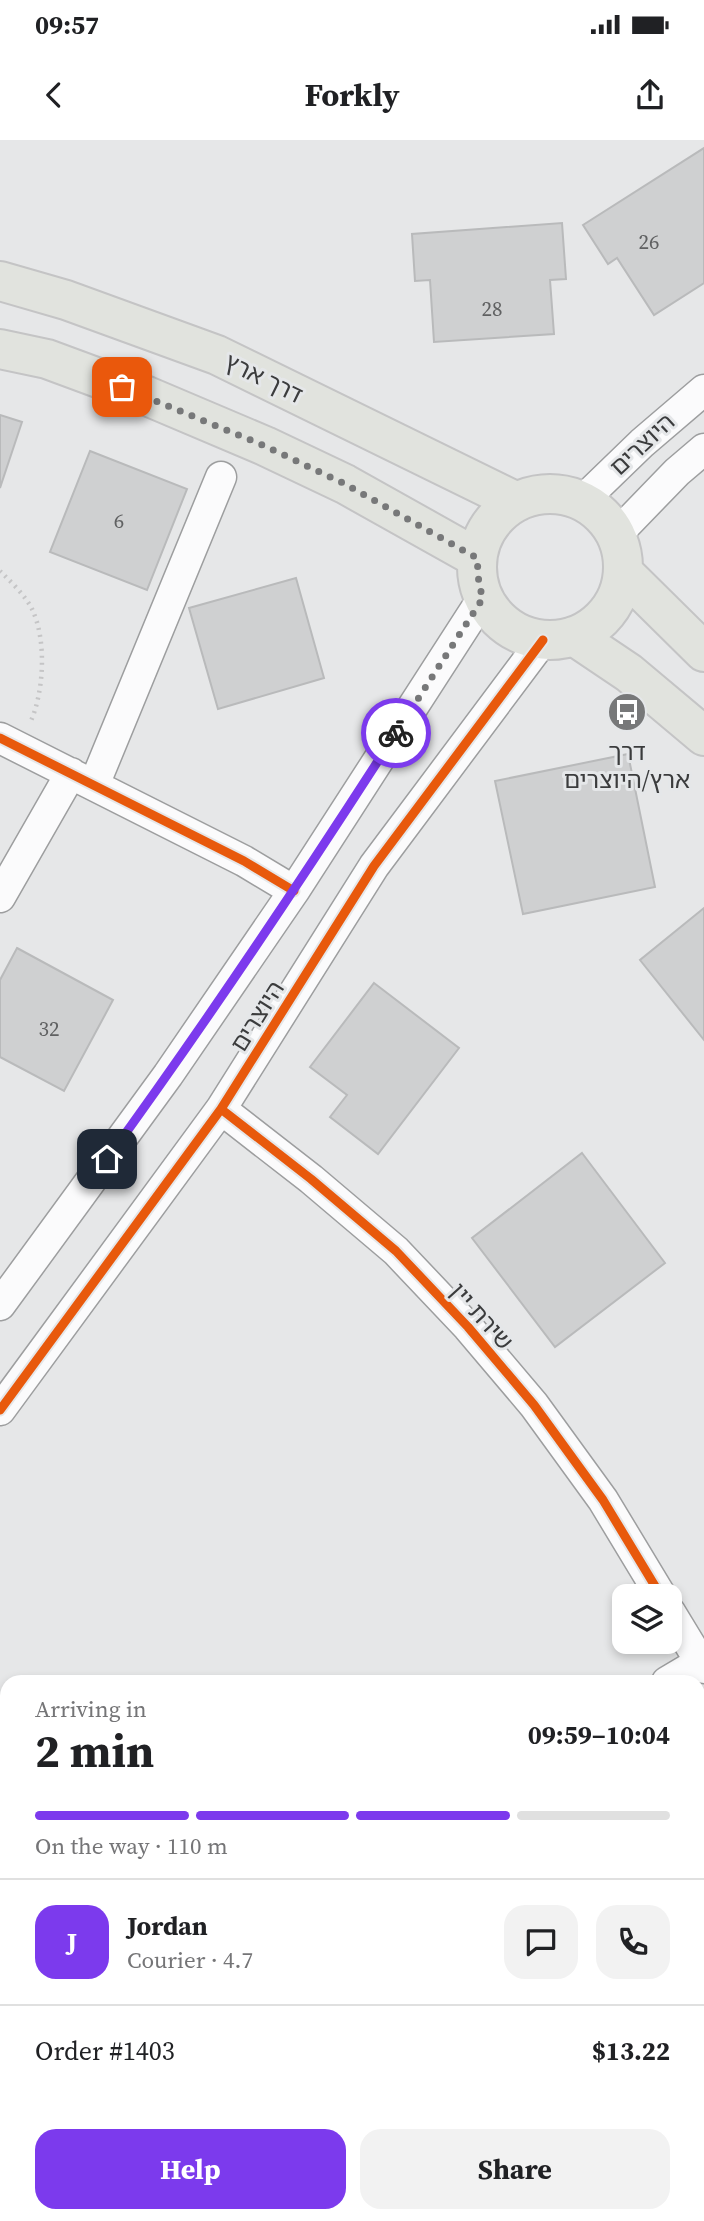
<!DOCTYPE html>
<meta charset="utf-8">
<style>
:root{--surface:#fff;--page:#f2f2f2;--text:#202124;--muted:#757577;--line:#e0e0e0;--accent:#7c3aed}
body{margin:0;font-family:"Source Serif 4","Noto Sans Hebrew",serif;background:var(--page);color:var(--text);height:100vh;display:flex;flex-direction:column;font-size:26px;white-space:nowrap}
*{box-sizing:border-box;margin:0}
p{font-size:23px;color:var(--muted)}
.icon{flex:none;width:38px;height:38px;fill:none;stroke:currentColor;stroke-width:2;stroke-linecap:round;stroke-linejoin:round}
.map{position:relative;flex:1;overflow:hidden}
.panel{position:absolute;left:0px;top:1535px;width:705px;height:548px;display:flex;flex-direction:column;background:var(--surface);border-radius:21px 21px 0 0;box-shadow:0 4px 10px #0003}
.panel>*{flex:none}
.buttons{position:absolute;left:612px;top:1444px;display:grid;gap:14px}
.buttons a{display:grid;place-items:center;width:70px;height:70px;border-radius:14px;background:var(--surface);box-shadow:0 4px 10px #0003;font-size:35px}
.pin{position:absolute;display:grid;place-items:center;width:60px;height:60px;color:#fff;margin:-30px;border-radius:14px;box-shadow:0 4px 10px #0006}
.courier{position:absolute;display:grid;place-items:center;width:70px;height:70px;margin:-35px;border:5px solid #7c3aed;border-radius:50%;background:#fff;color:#222;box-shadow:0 2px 9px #0007}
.overview em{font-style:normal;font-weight:700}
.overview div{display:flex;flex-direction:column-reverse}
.overview{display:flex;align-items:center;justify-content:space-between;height:119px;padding:0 35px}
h1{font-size:46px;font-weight:700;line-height:52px}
.bar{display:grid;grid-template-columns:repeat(4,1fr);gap:10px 7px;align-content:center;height:84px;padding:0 35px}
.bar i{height:9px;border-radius:5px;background:var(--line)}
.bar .selected{background:var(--accent)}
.bar p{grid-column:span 4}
.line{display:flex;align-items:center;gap:18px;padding:0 35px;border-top:2px solid var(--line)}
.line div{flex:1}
.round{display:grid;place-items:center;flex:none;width:74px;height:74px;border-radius:21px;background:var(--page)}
.primary-button{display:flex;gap:14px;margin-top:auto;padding:14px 35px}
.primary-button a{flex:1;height:80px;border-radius:21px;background:var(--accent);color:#fff;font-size:28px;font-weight:700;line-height:80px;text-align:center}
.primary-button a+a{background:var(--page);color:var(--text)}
.status{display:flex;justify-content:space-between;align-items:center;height:49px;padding:0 35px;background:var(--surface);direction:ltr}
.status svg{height:19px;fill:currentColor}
header{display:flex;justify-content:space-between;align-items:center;height:91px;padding:0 35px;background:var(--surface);font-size:32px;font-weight:700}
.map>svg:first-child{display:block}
.building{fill:#cfd0d1;stroke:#b9babb;stroke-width:2}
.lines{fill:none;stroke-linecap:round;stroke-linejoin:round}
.minor-casing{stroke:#9d9e9f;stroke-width:33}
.major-casing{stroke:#c4c4c5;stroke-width:42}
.path{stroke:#c5c5c6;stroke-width:4.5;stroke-dasharray:2 5;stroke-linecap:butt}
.minor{stroke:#fbfbfc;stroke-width:30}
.major{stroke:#e1e3de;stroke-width:38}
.cycleway-casing{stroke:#e5e7e9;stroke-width:13}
.cycleway{stroke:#e8590c;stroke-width:9}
.done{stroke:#777879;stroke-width:7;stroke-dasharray:0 12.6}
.route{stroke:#7c3aed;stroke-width:9}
.labels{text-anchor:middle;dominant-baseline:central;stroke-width:6;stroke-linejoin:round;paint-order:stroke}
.number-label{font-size:21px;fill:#606162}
.street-label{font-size:24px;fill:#3b3c3d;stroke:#e5e7e9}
.poi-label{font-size:24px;fill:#3b3c3d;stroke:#e5e7e9}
</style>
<div class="status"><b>09:57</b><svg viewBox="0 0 49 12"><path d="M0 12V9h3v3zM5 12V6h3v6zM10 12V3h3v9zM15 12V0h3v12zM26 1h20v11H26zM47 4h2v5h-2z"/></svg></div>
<header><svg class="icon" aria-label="back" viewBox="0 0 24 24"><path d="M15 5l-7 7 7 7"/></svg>Forkly<svg class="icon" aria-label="share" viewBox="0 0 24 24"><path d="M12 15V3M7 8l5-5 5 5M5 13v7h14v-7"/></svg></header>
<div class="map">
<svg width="704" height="2081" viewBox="0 0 704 2081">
<rect width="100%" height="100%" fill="#e6e7e8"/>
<path class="building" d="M 704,8 L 704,143 L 654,175 L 617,118 L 608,124 L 583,85 Z
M 562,83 L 566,139 L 550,140 L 554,194 L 434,202 L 430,140 L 415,141 L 412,94 Z
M 0,275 L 22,282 L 0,348 Z
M 90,311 L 187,349 L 147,450 L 50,412 Z
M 296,438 L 324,538 L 218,569 L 189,468 Z
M 628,614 L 655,747 L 523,774 L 495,641 Z
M 704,768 L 704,900 L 640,820 Z
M 17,808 L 113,860 L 64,951 L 0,917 L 0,840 Z
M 374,843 L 459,908 L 378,1014 L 330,977 L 347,955 L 310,927 Z
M 582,1013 L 665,1123 L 555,1207 L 472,1098 Z"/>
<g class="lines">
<defs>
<path id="minor" d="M 582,361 L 642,303 L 704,250
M 616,395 L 677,332 L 704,309
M 0,598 L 244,721 L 294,751
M 94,645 L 221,337
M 0,757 L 71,633
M 221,969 L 311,1039 L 396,1111 L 468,1187 L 534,1265 L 603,1360 L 661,1456
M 0,1165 L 168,935 L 294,751 L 483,458
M 0,1270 L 221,969 L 374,726 L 543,500
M 670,1472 L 704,1528
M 667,1542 L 704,1520
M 0,1939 L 7,1934
M 0,1969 L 7,1981
M 65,2076 L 69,2081"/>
<path id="major" d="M 0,141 L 66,160 L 217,215 L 517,362
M 0,209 L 47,219 L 147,256 L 265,306 L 345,344 L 477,418
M477 427a73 73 0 1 1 146 0a73 73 0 1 1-146 0Z
M 623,432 L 704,512
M 574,496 L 629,533 L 704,596"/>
</defs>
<use href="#minor" class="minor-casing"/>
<use href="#major" class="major-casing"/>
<path class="path" d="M 0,431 C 11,442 25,455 32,469 C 47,500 44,553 30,583"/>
<use href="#minor" class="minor"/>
<use href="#major" class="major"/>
<defs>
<path id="cycleway" d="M 0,598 L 244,721 L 294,751
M 221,969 L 311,1039 L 396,1111 L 468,1187 L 534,1265 L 603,1360 L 661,1456
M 0,1270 L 221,969 L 374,726 L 543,500"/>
</defs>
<use href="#cycleway" class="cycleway-casing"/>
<use href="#cycleway" class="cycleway"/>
</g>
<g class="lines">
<path class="done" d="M 122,247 L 265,306 L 345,344 L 477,418 L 479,445 L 483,458 L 396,593"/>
<path class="route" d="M 107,1019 C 208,880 303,738 396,593"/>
</g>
<defs>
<symbol id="bus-disc" viewBox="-11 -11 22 22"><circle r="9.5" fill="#777879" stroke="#e5e7e9"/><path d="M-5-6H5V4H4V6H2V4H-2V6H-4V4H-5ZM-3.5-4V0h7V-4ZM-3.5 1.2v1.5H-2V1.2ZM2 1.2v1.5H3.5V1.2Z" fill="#fff"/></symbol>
</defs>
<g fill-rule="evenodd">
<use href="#bus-disc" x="605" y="550" width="44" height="44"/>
</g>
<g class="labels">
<g class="number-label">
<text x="649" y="101">26</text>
<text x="492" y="168">28</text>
<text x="119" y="380">6</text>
<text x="49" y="888">32</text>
</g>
<g class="street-label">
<text transform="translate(264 238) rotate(26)">דרך ארץ</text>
<text transform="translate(642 304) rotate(-43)">היוצרים</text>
<text transform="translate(257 876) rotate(-58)">היוצרים</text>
<text transform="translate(482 1176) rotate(48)">שירת יין</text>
</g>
<g class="poi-label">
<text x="627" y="611">דרך<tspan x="627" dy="28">ארץ/היוצרים</tspan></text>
</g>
</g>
</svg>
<div class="buttons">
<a><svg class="icon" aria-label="layers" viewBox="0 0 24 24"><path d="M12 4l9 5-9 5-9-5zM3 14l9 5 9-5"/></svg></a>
</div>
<div class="pin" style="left:122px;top:247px;background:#ea580c"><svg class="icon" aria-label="bag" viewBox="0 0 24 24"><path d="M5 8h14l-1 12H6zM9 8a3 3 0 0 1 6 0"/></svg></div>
<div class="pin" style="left:107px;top:1019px;background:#1f2937"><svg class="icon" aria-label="home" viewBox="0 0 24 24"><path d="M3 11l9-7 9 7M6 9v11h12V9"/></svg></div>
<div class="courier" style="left:396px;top:593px"><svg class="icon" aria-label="bike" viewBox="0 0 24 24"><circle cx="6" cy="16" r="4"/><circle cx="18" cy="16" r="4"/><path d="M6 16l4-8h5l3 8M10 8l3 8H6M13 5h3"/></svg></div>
<section class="panel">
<div class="overview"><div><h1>2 min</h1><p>Arriving in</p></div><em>09:59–10:04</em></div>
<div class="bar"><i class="selected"></i><i class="selected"></i><i class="selected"></i><i></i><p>On the way · 110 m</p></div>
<div class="line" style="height:126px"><b class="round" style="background:var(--accent);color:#fff">J</b><div><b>Jordan</b><p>Courier · 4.7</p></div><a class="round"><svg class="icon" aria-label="chat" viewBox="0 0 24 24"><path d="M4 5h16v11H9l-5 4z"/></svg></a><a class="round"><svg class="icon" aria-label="phone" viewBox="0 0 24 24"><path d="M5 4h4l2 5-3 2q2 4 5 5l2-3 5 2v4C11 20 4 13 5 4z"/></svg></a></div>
<div class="line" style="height:91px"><div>Order #1403</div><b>$13.22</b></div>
<div class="primary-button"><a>Help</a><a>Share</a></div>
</section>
</div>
